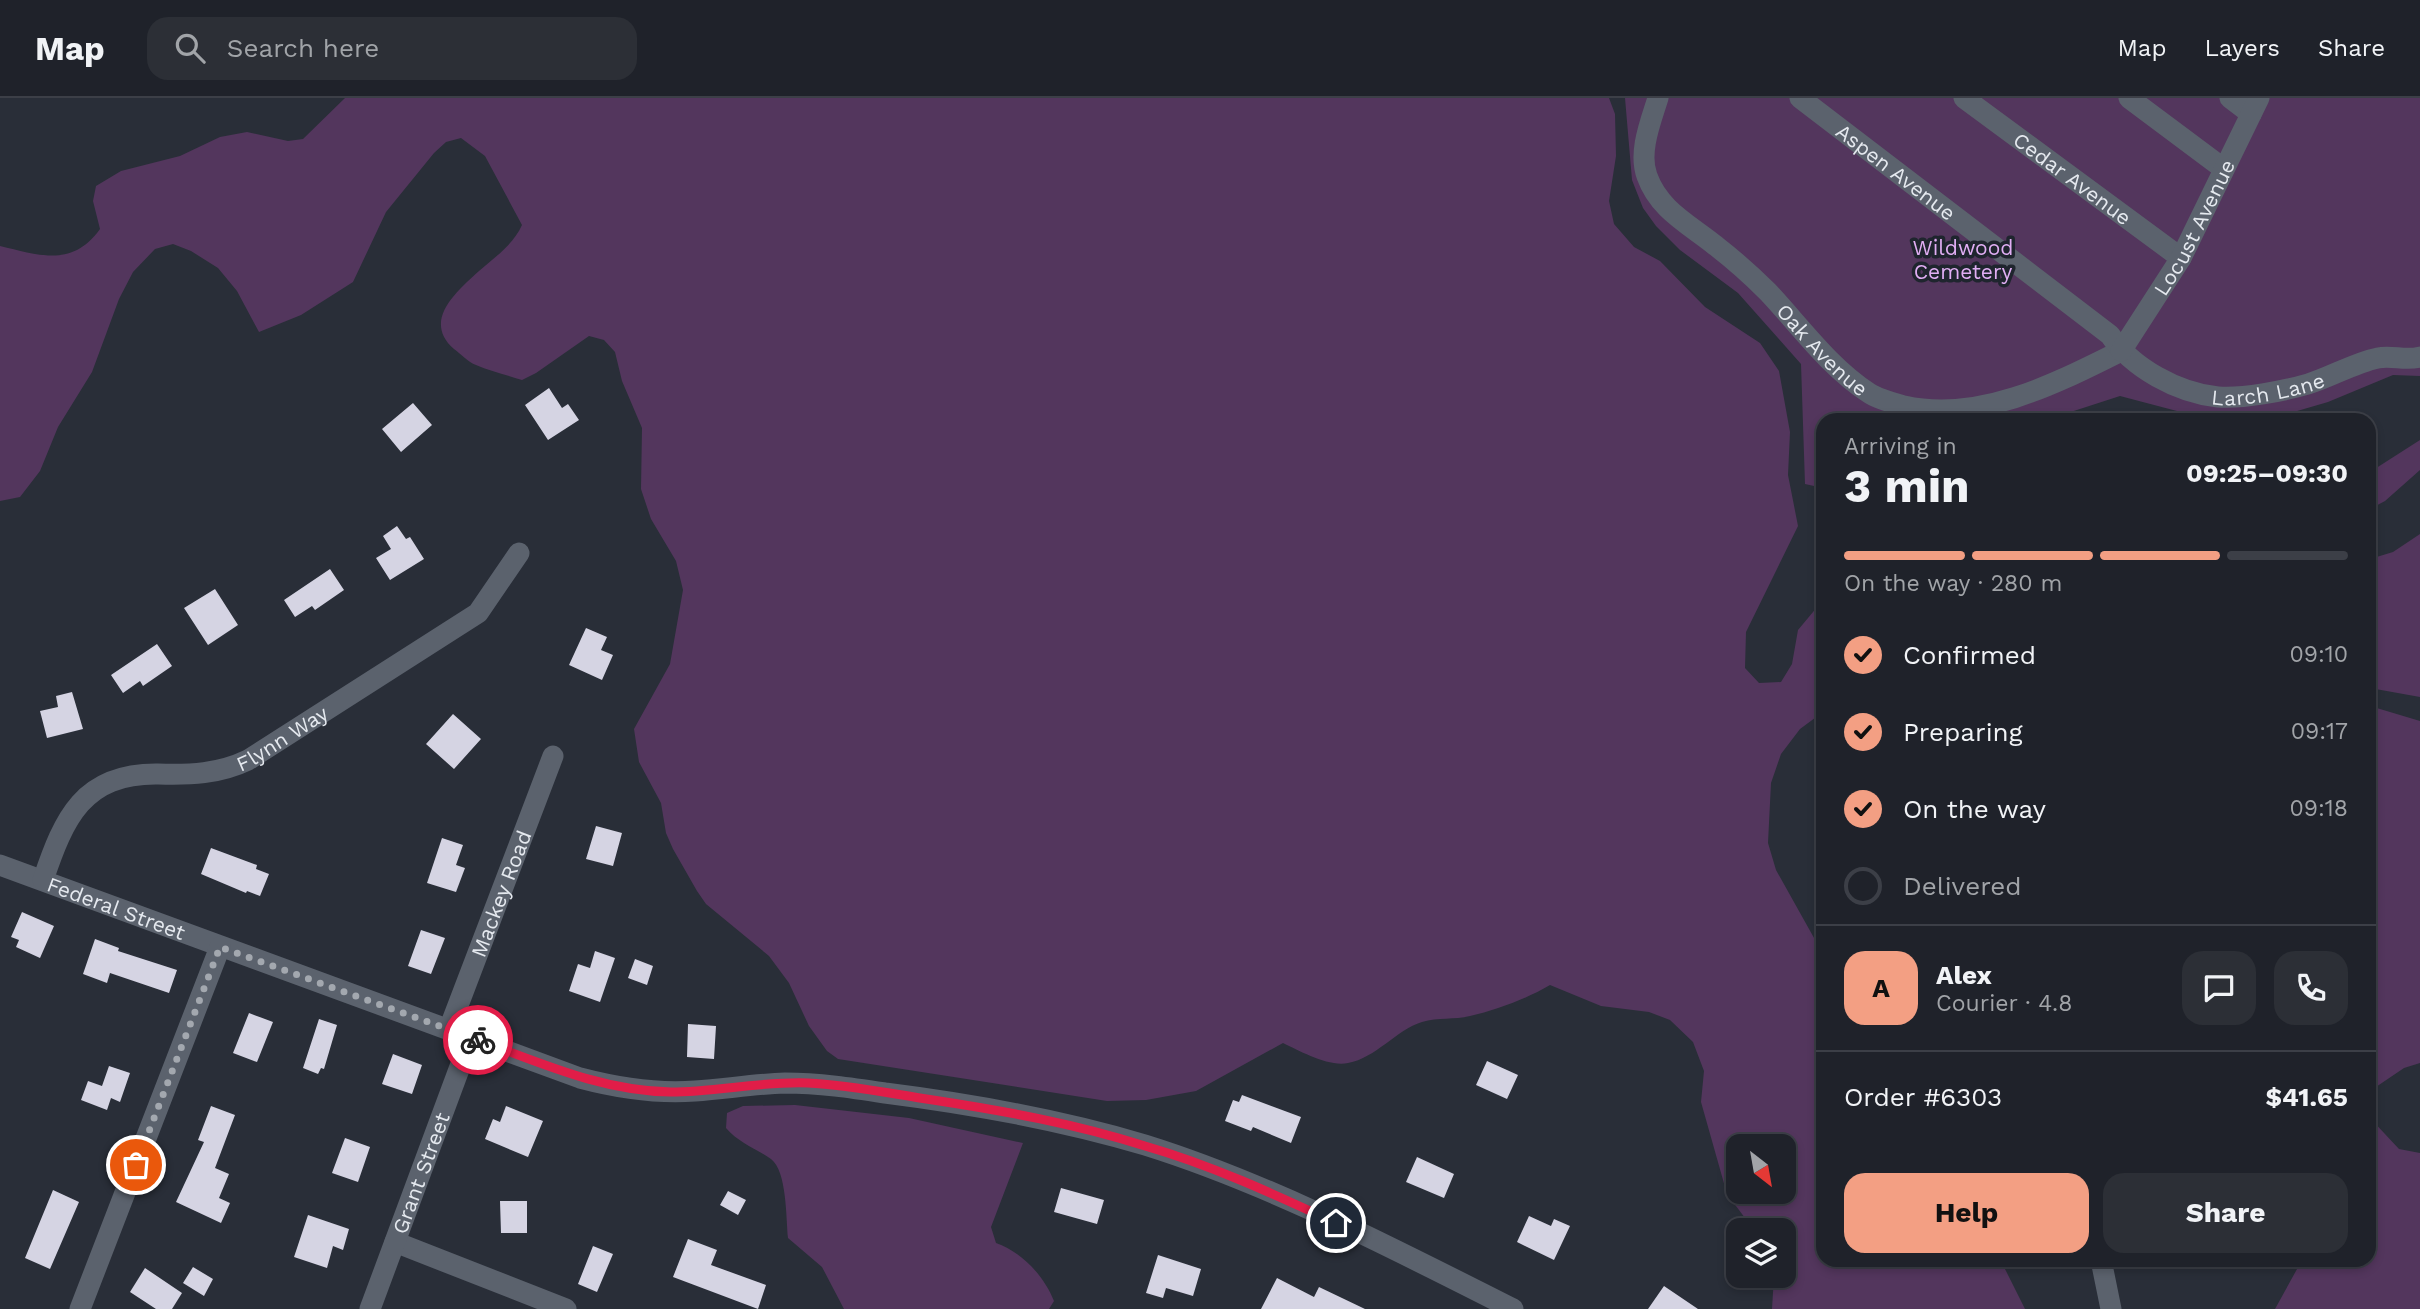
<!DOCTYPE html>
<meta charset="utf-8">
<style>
:root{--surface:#1f222a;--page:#2c2f36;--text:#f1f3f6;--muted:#a1a4a8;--line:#3c3f47;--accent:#f39f83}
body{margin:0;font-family:"Work Sans",sans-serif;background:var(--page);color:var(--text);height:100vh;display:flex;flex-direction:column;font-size:26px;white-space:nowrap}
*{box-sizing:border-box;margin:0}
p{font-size:23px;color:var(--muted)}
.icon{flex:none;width:38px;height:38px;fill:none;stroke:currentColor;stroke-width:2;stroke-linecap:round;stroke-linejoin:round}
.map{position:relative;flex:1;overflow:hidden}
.drawer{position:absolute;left:1816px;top:315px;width:560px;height:854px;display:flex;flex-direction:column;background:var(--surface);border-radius:21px;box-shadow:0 4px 10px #0003,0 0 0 2px var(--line)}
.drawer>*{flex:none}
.needle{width:46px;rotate:149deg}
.tools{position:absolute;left:1726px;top:1036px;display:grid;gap:14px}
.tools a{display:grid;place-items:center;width:70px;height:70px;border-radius:14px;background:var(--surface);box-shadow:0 4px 10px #0003,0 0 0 2px var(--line);font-size:35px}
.pin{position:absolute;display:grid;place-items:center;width:60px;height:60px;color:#fff;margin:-30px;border:4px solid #fff;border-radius:50%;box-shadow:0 2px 7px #0007}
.courier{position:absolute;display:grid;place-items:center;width:70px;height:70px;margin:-35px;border:5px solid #e11d48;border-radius:50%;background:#fff;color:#222;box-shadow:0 2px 9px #0007}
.summary em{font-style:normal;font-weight:700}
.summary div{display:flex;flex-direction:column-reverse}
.summary{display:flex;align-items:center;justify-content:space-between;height:119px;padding:0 28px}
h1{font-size:46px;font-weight:700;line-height:52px}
.bar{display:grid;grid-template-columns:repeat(4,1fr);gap:10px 7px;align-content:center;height:84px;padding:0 28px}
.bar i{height:9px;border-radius:5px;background:var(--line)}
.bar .selected{background:var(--accent)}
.bar p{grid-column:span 4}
.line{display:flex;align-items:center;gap:18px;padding:0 28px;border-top:2px solid var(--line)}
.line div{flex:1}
.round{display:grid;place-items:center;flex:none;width:74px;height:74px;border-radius:21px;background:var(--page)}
ol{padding:0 28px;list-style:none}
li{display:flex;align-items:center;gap:21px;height:77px}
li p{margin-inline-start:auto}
li .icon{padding:7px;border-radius:50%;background:var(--accent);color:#111;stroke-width:4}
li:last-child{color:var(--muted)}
li i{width:38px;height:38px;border:4px solid var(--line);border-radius:50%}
.primary-button{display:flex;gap:14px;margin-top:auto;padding:14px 28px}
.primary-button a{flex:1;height:80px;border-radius:21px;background:var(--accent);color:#111;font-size:28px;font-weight:700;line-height:80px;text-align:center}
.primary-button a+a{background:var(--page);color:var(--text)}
header{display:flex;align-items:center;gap:42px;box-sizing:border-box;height:98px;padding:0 35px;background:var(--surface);border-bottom:2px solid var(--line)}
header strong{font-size:33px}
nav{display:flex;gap:38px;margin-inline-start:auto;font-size:24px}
.search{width:490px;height:63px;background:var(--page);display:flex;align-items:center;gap:18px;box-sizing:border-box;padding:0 24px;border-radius:21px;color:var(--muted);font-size:26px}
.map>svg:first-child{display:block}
.green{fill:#53365d;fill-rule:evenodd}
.building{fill:#d5d4e3}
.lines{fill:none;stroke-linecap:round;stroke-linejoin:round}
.minor{stroke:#5b626d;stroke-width:21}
.done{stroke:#a3a8af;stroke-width:7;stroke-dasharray:0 12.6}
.route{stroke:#e11d48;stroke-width:9}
.labels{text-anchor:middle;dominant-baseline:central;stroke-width:7;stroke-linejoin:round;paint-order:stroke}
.street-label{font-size:21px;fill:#e5e9ef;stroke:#1f252e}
.park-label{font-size:21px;fill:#e1aef4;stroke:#1f252e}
</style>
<header>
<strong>Map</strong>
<div class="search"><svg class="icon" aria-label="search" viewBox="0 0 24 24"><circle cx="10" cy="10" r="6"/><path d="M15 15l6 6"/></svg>Search here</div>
<nav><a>Map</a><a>Layers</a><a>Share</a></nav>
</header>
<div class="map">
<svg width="2420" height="1211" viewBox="0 0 2420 1211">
<rect width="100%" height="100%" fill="#292e38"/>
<path class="green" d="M 345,0 L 1609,0 L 1615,16 L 1616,58 L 1609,103 L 1614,126 L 1634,149 L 1660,163 L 1705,209 L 1760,245 L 1779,273 L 1790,334 L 1788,377 L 1798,428 L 1746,534 L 1745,570 L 1759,585 L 1781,584 L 1792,566 L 1798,532 L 1823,502 L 1823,614 L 1800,631 L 1781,656 L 1771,685 L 1768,745 L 1776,772 L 1823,856 L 1824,1162 L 1997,1162 L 2004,1169 L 2025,1211 L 1772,1211 L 1774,1178 L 1783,1178 L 1783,1132 L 1754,1132 L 1727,1096 L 1701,1004 L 1704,973 L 1693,944 L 1670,922 L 1649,914 L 1601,908 L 1550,887 C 1526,901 1497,912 1470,918 C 1454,922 1438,919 1422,924 C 1396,932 1376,960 1348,965 C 1328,969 1300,953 1283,945 L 1196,993 L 1146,1002 L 1107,1003 L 838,961 L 827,953 L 809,928 L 789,885 L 769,858 L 706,806 L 697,793 L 673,751 L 666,735 L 661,705 L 639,664 L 634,631 L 670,566 L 683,492 L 676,463 L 651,421 L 641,391 L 642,330 L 622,283 L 615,254 L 604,242 L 589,238 L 536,275 L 522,282 C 507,277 490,273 476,267 C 468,264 461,256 454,251 C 422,223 456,194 479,173 C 495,159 513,147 522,127 L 485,58 L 461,40 L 446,44 L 434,55 L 386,114 L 353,184 L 301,217 L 259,234 L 237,193 L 218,170 L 191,153 L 173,146 L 155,151 L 133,174 L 119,201 L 92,274 L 58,329 L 40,373 L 20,399 L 0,403 L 0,148 C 39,157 72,170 100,131 L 93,103 L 96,88 L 121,73 L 180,58 L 220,39 L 247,34 L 288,43 L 303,41 ZM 1738,1048 L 1783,1048 L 1783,1094 L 1738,1094 Z
M 1625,0 L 2420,0 L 2420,278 L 2393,277 L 2328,304 L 2273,320 L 2211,322 L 2120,298 L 2046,322 L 1824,322 L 1823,390 L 1805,386 L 1801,266 L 1738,195 L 1680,152 L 1656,128 L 1643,110 L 1632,82 Z
M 2420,342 L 2420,372 L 2385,403 L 2370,411 L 2370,374 Z
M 2420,436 L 2420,599 L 2370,590 L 2370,461 L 2393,454 Z
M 2370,608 L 2420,623 L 2420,965 L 2404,970 L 2370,993 Z
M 795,1007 L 909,1020 L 1023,1045 L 991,1129 L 996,1145 C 1022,1154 1044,1178 1054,1203 L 1049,1211 L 844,1211 L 822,1169 L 788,1140 C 786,1120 787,1073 771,1061 C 755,1050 739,1045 726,1030 L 727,1015 L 743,1008 Z
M 2370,1020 L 2399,1051 L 2420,1055 L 2420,1211 L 2275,1211 L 2302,1162 L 2370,1162 Z"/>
<path class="building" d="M 549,290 L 562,310 L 568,306 L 579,322 L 548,342 L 525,307 Z
M 413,305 L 432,327 L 401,354 L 382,331 Z
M 397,428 L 406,441 L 410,439 L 424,461 L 390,482 L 376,460 L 391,451 L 383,438 Z
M 330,471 L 344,492 L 315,512 L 312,508 L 295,519 L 284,502 Z
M 215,491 L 238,527 L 208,547 L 184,510 Z
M 586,530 L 607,539 L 601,552 L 613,557 L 602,582 L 569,567 Z
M 157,546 L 172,568 L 143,588 L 140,583 L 123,595 L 111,577 Z
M 72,594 L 83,631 L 47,640 L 40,613 L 58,609 L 56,598 Z
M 453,616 L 481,641 L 454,671 L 426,646 Z
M 596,728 L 622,735 L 613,768 L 586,761 Z
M 442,740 L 463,747 L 456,767 L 465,770 L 456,794 L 427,785 Z
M 211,750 L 257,767 L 256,771 L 269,776 L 260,798 L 247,793 L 246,795 L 201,776 Z
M 22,814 L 54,828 L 40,860 L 16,849 L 19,842 L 11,839 Z
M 421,832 L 445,840 L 431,876 L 408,868 Z
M 95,841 L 119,850 L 118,853 L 177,872 L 169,895 L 110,875 L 107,885 L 83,876 Z
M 595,853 L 615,860 L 600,904 L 569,893 L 578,866 L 590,870 Z
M 635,861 L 653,868 L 647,887 L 628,880 Z
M 249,915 L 273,924 L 257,964 L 233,955 Z
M 319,921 L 337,927 L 324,971 L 321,970 L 318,976 L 303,970 Z
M 688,926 L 716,928 L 714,961 L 687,959 Z
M 393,956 L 422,967 L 412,996 L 382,986 Z
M 1487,963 L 1518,977 L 1507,1001 L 1476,987 Z
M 109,968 L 130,975 L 120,1004 L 111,1000 L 107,1012 L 81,1002 L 88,983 L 102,988 Z
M 1242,997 L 1301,1019 L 1291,1045 L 1253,1029 L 1251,1033 L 1225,1023 L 1233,1002 L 1239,1004 Z
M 211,1008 L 235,1017 L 215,1070 L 229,1076 L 219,1100 L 230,1105 L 221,1125 L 176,1104 L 204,1044 L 198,1042 Z
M 506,1008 L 543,1023 L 528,1059 L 485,1041 L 493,1021 L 500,1024 Z
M 345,1040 L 370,1049 L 358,1084 L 332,1075 Z
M 1417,1059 L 1454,1076 L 1444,1100 L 1406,1084 Z
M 1061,1090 L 1104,1102 L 1097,1126 L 1054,1114 Z
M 53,1092 L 79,1104 L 50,1171 L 25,1160 Z
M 728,1093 L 746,1102 L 738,1117 L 720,1107 Z
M 500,1103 L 527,1103 L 527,1135 L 501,1135 Z
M 308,1117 L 349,1131 L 343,1152 L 333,1148 L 327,1170 L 294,1159 Z
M 1529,1118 L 1551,1128 L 1554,1121 L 1570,1128 L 1554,1162 L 1517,1144 Z
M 688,1141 L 717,1152 L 711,1167 L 766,1187 L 758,1211 L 673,1179 Z
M 593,1148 L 613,1156 L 597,1194 L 578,1186 Z
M 1158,1157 L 1201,1171 L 1193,1198 L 1166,1190 L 1163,1200 L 1146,1195 Z
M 193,1169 L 213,1181 L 204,1198 L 183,1185 Z
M 145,1170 L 182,1195 L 172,1211 L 156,1211 L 130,1194 Z
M 1277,1180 L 1314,1199 L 1319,1189 L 1365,1211 L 1261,1211 Z
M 1664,1188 L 1698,1211 L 1648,1211 Z"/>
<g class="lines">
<g class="minor">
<path id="s1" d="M 1658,0 C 1651,23 1638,54 1647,78 C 1659,112 1689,126 1716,148 C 1734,162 1752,178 1768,194 C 1800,228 1829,269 1869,295 C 1878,301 1893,305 1904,308 C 1979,325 2055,286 2121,253"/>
<path id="s2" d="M 1800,0 L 2110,237 C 2132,270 2178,295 2218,299 C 2242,301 2284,293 2308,286 C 2331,279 2354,265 2378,260 C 2391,257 2406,263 2420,259"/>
<path id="s3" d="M 1964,0 L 2181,160"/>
<path d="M 2129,0 L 2224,71"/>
<path d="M 2230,0 L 2251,16"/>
<path id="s4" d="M 2121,253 L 2181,160 L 2259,0"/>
<path id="s5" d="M 0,767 L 580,980 C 618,990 656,996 695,993 C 725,991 755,986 785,985 C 819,985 852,990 885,995 C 972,1006 1061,1022 1145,1047 C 1270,1086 1396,1152 1513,1211"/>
<path id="s6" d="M 43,782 C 64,720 83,675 158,676 C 190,677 219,676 248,662 L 478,515 L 519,455"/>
<path id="s7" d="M 449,931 L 553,658"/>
<path d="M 395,1144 L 566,1211"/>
<path d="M 2101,1162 L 2111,1211"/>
<path d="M 80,1211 L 220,849"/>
<path id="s8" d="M 370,1211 L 471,939"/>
</g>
</g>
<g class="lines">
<path class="done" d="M 136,1067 L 220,849 L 478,942"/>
<path class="route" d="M 478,942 C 541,965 602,993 671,994 C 716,994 762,983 808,985 C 850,987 892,996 933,1002 C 1005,1013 1076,1026 1145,1048 C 1211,1067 1274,1096 1336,1125"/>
</g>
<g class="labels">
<g class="street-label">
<text stroke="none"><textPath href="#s2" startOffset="121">Aspen Avenue</textPath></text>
<text stroke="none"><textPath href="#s3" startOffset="135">Cedar Avenue</textPath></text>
<text stroke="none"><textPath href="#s4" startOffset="144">Locust Avenue</textPath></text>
<text stroke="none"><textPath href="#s1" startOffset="329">Oak Avenue</textPath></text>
<text stroke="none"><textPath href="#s2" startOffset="569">Larch Lane</textPath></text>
<text stroke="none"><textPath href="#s6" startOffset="304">Flynn Way</textPath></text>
<text stroke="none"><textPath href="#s7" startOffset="145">Mackey Road</textPath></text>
<text stroke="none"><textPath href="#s5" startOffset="124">Federal Street</textPath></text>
<text stroke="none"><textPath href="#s8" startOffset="145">Grant Street</textPath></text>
</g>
<g class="park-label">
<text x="1963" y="149">Wildwood<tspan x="1963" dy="24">Cemetery</tspan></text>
</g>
</g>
</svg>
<div class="tools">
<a><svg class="needle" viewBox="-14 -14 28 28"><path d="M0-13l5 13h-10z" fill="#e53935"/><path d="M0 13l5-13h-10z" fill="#a1a4a8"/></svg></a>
<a><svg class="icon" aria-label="layers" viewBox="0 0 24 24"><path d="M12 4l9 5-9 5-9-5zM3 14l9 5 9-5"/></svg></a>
</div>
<div class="pin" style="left:136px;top:1067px;background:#ea580c"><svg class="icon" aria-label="bag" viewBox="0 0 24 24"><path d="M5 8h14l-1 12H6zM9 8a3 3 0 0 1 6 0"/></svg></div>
<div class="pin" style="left:1336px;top:1125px;background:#1f2937"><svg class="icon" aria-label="home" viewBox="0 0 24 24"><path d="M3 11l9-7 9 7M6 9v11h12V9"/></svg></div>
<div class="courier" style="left:478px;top:942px"><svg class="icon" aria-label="bike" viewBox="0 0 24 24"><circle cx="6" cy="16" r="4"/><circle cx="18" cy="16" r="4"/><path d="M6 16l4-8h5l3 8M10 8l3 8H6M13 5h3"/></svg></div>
<section class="drawer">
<div class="summary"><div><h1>3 min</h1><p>Arriving in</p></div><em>09:25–09:30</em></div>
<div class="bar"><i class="selected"></i><i class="selected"></i><i class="selected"></i><i></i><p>On the way · 280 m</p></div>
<ol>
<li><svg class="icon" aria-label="check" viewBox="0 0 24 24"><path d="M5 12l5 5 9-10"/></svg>Confirmed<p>09:10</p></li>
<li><svg class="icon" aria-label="check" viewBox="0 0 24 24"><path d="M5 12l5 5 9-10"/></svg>Preparing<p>09:17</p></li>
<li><svg class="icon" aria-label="check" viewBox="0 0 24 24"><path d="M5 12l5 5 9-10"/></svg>On the way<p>09:18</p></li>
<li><i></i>Delivered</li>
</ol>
<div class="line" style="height:126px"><b class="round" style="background:var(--accent);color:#111">A</b><div><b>Alex</b><p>Courier · 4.8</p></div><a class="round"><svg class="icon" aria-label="chat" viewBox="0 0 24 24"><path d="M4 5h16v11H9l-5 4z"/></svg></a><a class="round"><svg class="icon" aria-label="phone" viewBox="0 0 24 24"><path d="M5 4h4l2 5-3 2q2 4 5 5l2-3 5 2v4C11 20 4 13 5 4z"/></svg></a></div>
<div class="line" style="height:91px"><div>Order #6303</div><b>$41.65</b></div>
<div class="primary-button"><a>Help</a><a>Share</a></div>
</section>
</div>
